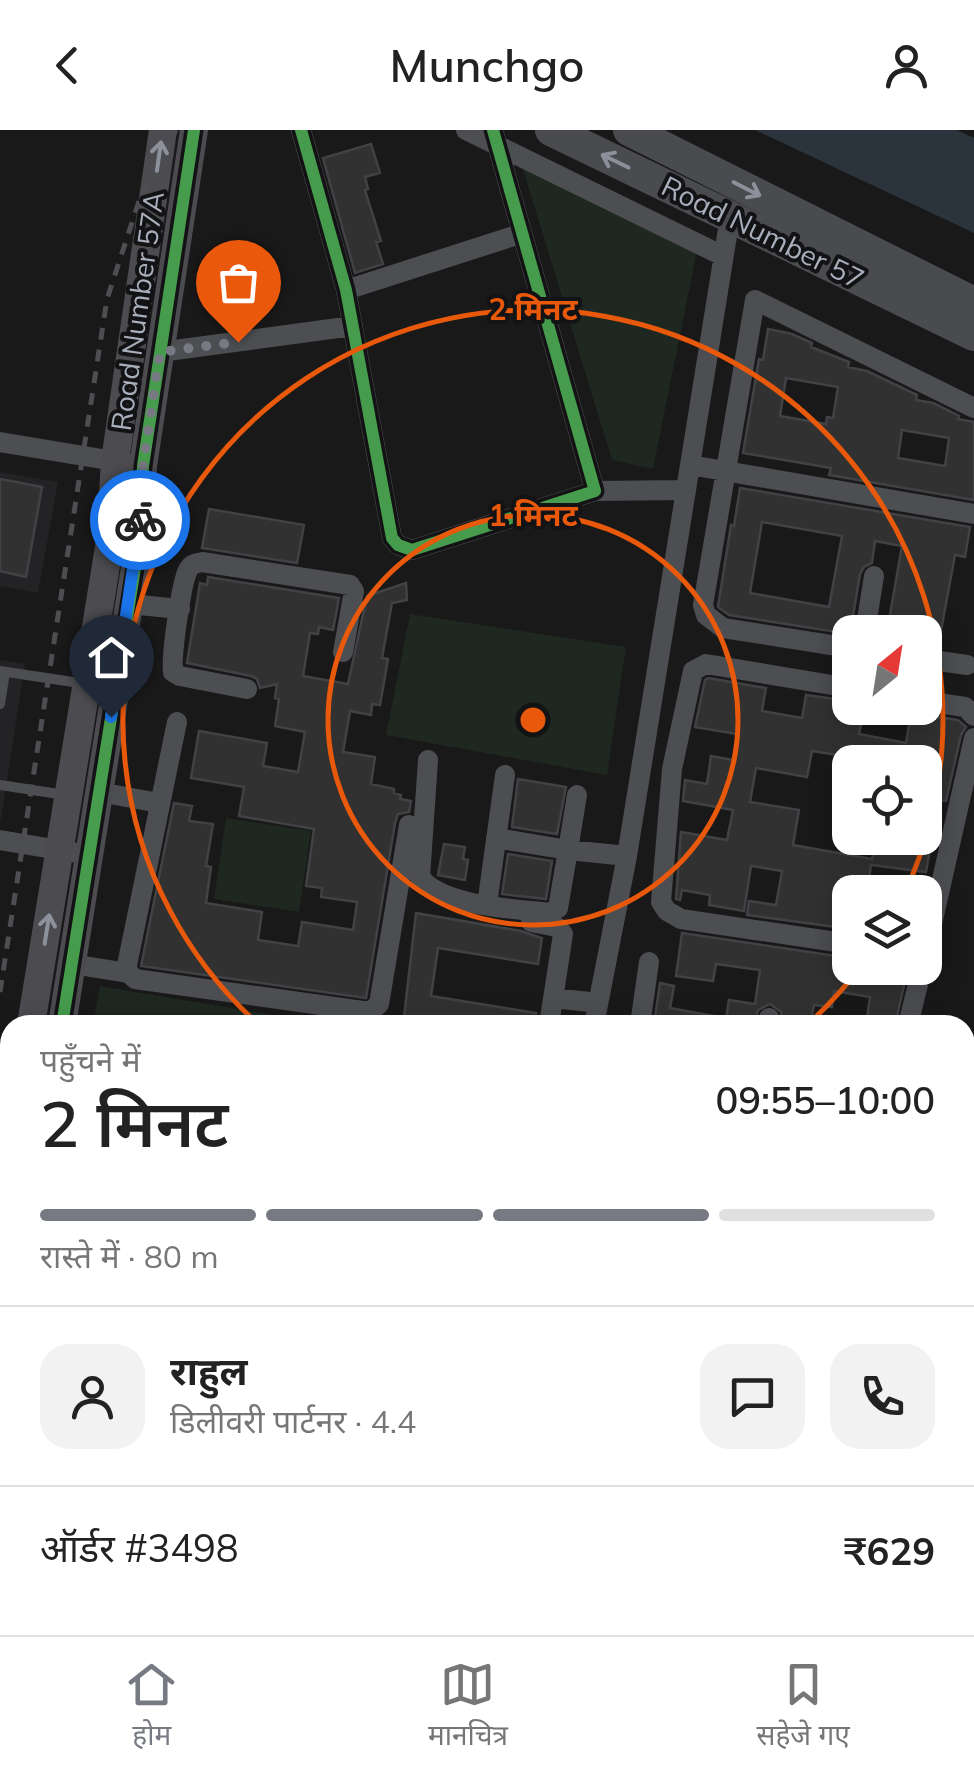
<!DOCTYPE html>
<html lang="hi">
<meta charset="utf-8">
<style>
:root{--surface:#fff;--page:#f2f2f2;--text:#222;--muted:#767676;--line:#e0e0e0;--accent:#777a82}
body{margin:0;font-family:Mulish,"Noto Sans Devanagari",sans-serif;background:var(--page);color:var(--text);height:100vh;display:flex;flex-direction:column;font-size:38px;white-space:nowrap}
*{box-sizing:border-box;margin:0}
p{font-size:32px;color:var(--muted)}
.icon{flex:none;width:55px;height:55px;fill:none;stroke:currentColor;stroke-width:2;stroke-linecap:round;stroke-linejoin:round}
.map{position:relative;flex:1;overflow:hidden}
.drawer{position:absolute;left:0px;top:885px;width:975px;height:620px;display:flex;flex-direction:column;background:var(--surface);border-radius:30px 30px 0 0;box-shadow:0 5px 25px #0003}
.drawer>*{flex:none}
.needle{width:65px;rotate:30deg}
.buttons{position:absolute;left:832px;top:485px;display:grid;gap:20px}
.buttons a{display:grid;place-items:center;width:110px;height:110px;border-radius:20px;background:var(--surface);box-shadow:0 5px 25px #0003;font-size:50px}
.pin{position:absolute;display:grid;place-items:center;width:85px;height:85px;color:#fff;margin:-102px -42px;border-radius:50% 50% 50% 0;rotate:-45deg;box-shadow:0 0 10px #0007}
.pin .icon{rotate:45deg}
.courier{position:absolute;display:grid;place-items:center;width:100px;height:100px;margin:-50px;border:8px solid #1a73e8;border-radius:50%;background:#fff;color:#222;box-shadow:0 2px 12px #0007}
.headline em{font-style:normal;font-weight:600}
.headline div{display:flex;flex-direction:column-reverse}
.headline{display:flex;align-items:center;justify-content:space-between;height:170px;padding:0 40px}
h1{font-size:65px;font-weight:600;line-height:75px}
.bar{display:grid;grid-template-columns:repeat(4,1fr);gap:15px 10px;align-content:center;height:120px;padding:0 40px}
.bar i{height:12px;border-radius:8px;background:var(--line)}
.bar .current{background:var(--accent)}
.bar p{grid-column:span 4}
.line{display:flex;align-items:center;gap:25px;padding:0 40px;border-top:2px solid var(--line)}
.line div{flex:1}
.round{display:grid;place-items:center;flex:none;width:105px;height:105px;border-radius:30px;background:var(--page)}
header{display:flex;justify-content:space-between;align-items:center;height:130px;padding:0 40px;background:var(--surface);font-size:45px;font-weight:600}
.tabs{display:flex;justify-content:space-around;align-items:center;height:140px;border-top:2px solid var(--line);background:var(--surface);font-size:28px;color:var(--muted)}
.tabs a{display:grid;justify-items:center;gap:5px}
.tabs .current{color:var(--accent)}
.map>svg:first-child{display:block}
.built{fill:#232325}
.green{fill:#1e2720}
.water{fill:#2b333c}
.building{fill:#313131;stroke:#414245;stroke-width:2.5;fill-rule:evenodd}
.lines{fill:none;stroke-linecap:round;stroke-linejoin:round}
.lane{stroke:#4d4e52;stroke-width:10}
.street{stroke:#4d4e52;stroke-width:20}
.secondary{stroke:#4c4c50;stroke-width:28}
.primary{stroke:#4a4b4e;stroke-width:32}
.rail{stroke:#4d4e51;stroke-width:5;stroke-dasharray:12 10;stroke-linecap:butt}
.cycleway-casing{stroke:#131315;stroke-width:19}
.cycleway{stroke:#469c4c;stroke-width:12}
.oneway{stroke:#8d919b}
.oneway2{stroke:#8c909a}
.done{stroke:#777a82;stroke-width:10;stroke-dasharray:0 18}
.route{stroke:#1a73e8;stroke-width:12}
.ring{fill:none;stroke:#e8590c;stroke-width:5}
.labels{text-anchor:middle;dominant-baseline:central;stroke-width:8;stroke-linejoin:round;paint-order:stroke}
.street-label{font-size:28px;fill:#a9aebb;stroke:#131315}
.centre{fill:#e8590c;stroke:#131315;stroke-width:5}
.ring-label{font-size:30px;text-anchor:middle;font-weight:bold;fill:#e8590c;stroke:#131315;stroke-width:8;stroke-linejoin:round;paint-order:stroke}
</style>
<header><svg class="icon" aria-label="back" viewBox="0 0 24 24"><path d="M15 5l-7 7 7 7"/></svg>Munchgo<svg class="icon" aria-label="person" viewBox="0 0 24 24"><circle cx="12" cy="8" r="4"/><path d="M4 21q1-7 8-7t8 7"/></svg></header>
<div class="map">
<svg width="974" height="1505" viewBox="0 0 974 1505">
<rect width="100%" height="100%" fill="#191919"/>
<path class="built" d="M 0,342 L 58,352 L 38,463 L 0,456 Z
M 0,530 L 25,534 L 1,689 L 0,688 Z
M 10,1384 L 10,1495 L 782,1495 L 780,1505 L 0,1505 L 0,1443 Z"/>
<path class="green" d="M 518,23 L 697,121 L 653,339 L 612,330 Z
M 410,484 L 626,517 L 607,645 L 386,605 Z
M 226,688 L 311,701 L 299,782 L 214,769 Z
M 100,856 L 333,895 L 93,895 Z"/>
<path class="water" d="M 755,0 L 957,0 L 974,8 L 974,103 Z"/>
<path class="building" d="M 371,14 L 380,43 L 365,47 L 368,59 L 365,60 L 381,111 L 376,112 L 383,134 L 355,143 L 323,28 Z
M 768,199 L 792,204 L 812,213 L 811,217 L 849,232 L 848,237 L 867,241 L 917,265 L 916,270 L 933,273 L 959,286 L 958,289 L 974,292 L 974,370 L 829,345 L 831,338 L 743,323 L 759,229 L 763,230 ZM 786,248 L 838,257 L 833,288 L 827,287 L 826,294 L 780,286 ZM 902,300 L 949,308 L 945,336 L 898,328 Z
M 0,349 L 42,357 L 26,447 L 0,441 Z
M 740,358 L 970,397 L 965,427 L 955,425 L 938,517 L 925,516 L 925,502 L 887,502 L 902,416 L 875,411 L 872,433 L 864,437 L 860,444 L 850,504 L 729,485 L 718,477 L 731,395 L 734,396 ZM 762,392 L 842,406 L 829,477 L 750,463 Z
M 209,379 L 304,395 L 297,433 L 202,418 Z
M 208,447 L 339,468 L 333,500 L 319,497 L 318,504 L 310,503 L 303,546 L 348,554 L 367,466 L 406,453 L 407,470 L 392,473 L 382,528 L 388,529 L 380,575 L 372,574 L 371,585 L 350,581 L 343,622 L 375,627 L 371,654 L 394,659 L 394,663 L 401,665 L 400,669 L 411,671 L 409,682 L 398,684 L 395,693 L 366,868 L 141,836 L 174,673 L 192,676 L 189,691 L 213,694 L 206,736 L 211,737 L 206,773 L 262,782 L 258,810 L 298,816 L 302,792 L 353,800 L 357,772 L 321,767 L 322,758 L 306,756 L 314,699 L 239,686 L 244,657 L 191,648 L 199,601 L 267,613 L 263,636 L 298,642 L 305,602 L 275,596 L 279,569 L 275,568 L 277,554 L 260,558 L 257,549 L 251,546 L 187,533 L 200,453 L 207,455 Z
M 708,548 L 766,558 L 762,581 L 802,588 L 806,565 L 850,571 L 850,578 L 864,578 L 859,604 L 906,613 L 912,578 L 923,585 L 958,590 L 966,597 L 961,605 L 946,671 L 937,670 L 940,646 L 925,643 L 925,632 L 850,632 L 851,627 L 812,621 L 807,647 L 756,638 L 750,672 L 799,680 L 793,715 L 872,729 L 876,708 L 932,708 L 926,742 L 871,735 L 867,762 L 850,762 L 850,799 L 747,785 L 749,771 L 776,775 L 782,741 L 751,736 L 744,781 L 709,775 L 710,765 L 682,760 L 680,770 L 676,769 L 681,702 L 727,710 L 733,680 L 683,671 L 685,650 L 707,654 L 711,626 L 733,630 L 737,604 L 695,597 L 705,550 Z
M 518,649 L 566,657 L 557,704 L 512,697 Z
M 444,714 L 465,717 L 463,729 L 468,730 L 465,750 L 438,745 Z
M 508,724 L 552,731 L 546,769 L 502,764 Z
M 416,783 L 521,801 L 542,808 L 538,834 L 438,818 L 431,866 L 536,883 L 534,895 L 456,895 L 404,887 Z
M 682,803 L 850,828 L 850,838 L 908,838 L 895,895 L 866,895 L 870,867 L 834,861 L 832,877 L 814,875 L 810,895 L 782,895 L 781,882 L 770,874 L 758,880 L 754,895 L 725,895 L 729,870 L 755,874 L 760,840 L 716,834 L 713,851 L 676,846 Z
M 660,853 L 674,856 L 670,878 L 725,888 L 724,895 L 654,895 Z"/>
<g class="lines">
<path class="lane" d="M 0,541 L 86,554
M 0,574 L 5,542
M 0,655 L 65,665
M 0,1404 L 10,1405
M 38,1505 L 40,1495"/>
<path class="street" d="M 301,0 L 346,160 L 392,408 L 398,415 L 412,420 L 595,361 L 493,0
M 466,0 L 723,126
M 346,160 L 520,104
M 160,222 L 353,196
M 0,312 L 126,333
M 690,335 L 974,384
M 595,361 L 686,360
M 129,474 L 180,479
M 865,502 L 874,446
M 850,518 L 723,498 L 706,485 L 703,475 L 755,170 L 974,278
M 925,529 L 967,535
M 850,558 L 706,534 L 693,541 L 672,639 L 661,772 L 667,781 L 681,789 L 850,814
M 247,559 L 180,546 L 173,542 C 171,526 181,454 188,440 C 192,433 195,434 202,432 L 350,455 L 354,461 L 343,522
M 925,571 L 965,577 L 974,586
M 177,592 L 126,840 L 135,849 L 370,882 L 379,874 L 409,695
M 428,630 L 420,747 C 440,776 516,779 550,783 L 558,778 L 568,720 L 627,726
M 99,662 L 159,673
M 496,708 L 568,720 L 577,665
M 0,710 L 89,725
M 487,775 L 505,645
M 531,792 L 557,797 L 563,804 L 549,895
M 925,825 L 974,608
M 72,834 L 128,843
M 553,868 L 598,873
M 594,895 L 627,726 L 730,87
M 640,895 L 649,832
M 768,895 L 769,888
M 908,895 L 922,838
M 965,1426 L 974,1427
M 797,1505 L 799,1495"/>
<path class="secondary" d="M 31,895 L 110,411 L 115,331 L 163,0
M 62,895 L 138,419 L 143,336 L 194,0
M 0,1087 L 10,1025
M 0,1272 L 10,1210"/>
<path class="primary" d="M 551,0 L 974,205
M 629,0 L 974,173"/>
<path class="rail" d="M 0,862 L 107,169 L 140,68 L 176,0"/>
<defs>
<path id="cycleway" d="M 301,0 L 346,160 L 392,408 L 398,415 L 412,420 L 595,361 L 493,0
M 62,895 L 138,419 L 143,336 L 194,0"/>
</defs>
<use href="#cycleway" class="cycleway-casing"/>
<use href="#cycleway" class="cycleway"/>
</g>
<defs><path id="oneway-shaft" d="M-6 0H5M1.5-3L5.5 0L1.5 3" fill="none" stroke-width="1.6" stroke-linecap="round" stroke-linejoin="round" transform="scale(2.5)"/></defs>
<g class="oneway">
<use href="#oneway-shaft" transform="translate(159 26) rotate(-82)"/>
<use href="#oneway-shaft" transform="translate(47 799) rotate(-81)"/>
</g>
<g class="oneway2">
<use href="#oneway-shaft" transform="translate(615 31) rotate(-154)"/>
<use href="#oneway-shaft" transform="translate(747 59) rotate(27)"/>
</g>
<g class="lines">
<path class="done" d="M 140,390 L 143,336 L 160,222 L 238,212"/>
<path class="route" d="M 111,587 L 140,390"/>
</g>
<g class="ring">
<circle cx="533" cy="590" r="205"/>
<path d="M858 840A410 410 0 0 1 807 895M259 895A410 410 0 1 1 906 760"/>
</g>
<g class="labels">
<g class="street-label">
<text transform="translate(763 102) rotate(26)">Road Number 57</text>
<text transform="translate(137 181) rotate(-82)">Road Number 57A</text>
</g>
</g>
<circle cx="533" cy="590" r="15" class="centre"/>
<g class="ring-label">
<text x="533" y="190">2 मिनट</text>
<text x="533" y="396">1 मिनट</text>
</g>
</svg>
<div class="buttons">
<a><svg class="needle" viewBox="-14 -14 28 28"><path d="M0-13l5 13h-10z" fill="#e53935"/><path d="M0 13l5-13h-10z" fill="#767676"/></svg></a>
<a><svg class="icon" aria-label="locate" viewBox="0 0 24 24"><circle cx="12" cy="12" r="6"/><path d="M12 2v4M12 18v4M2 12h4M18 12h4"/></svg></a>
<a><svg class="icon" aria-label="layers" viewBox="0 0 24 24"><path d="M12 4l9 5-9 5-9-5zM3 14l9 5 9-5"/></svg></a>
</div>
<div class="pin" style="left:238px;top:212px;background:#ea580c"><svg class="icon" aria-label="bag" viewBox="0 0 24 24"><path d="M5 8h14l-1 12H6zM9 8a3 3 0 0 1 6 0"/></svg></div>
<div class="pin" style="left:111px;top:587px;background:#1f2937"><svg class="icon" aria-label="home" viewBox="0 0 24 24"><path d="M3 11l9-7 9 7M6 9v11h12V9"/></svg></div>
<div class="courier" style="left:140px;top:390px"><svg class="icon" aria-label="bike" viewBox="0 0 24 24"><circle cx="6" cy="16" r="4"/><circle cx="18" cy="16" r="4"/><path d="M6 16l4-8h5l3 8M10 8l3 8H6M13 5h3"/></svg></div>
<section class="drawer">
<div class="headline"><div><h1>2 मिनट</h1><p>पहुँचने में</p></div><em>09:55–10:00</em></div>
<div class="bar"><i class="current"></i><i class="current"></i><i class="current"></i><i></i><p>रास्ते में · 80 m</p></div>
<div class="line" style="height:180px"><a class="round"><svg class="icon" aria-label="person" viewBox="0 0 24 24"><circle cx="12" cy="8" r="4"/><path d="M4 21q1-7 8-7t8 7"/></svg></a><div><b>राहुल</b><p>डिलीवरी पार्टनर · 4.4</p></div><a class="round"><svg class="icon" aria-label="chat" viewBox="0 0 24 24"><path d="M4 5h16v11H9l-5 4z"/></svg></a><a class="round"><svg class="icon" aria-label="phone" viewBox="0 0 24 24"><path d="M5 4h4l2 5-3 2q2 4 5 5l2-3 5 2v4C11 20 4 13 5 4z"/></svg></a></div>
<div class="line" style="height:130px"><div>ऑर्डर #3498</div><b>₹629</b></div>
</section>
</div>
<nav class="tabs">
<a class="current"><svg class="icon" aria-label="home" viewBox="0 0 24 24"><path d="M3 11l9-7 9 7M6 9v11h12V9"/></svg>होम</a>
<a><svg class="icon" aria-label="map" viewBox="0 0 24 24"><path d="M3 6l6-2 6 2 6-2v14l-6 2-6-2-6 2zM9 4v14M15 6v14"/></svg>मानचित्र</a>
<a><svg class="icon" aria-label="saved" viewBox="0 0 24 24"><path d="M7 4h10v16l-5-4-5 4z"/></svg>सहेजे गए</a>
</nav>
